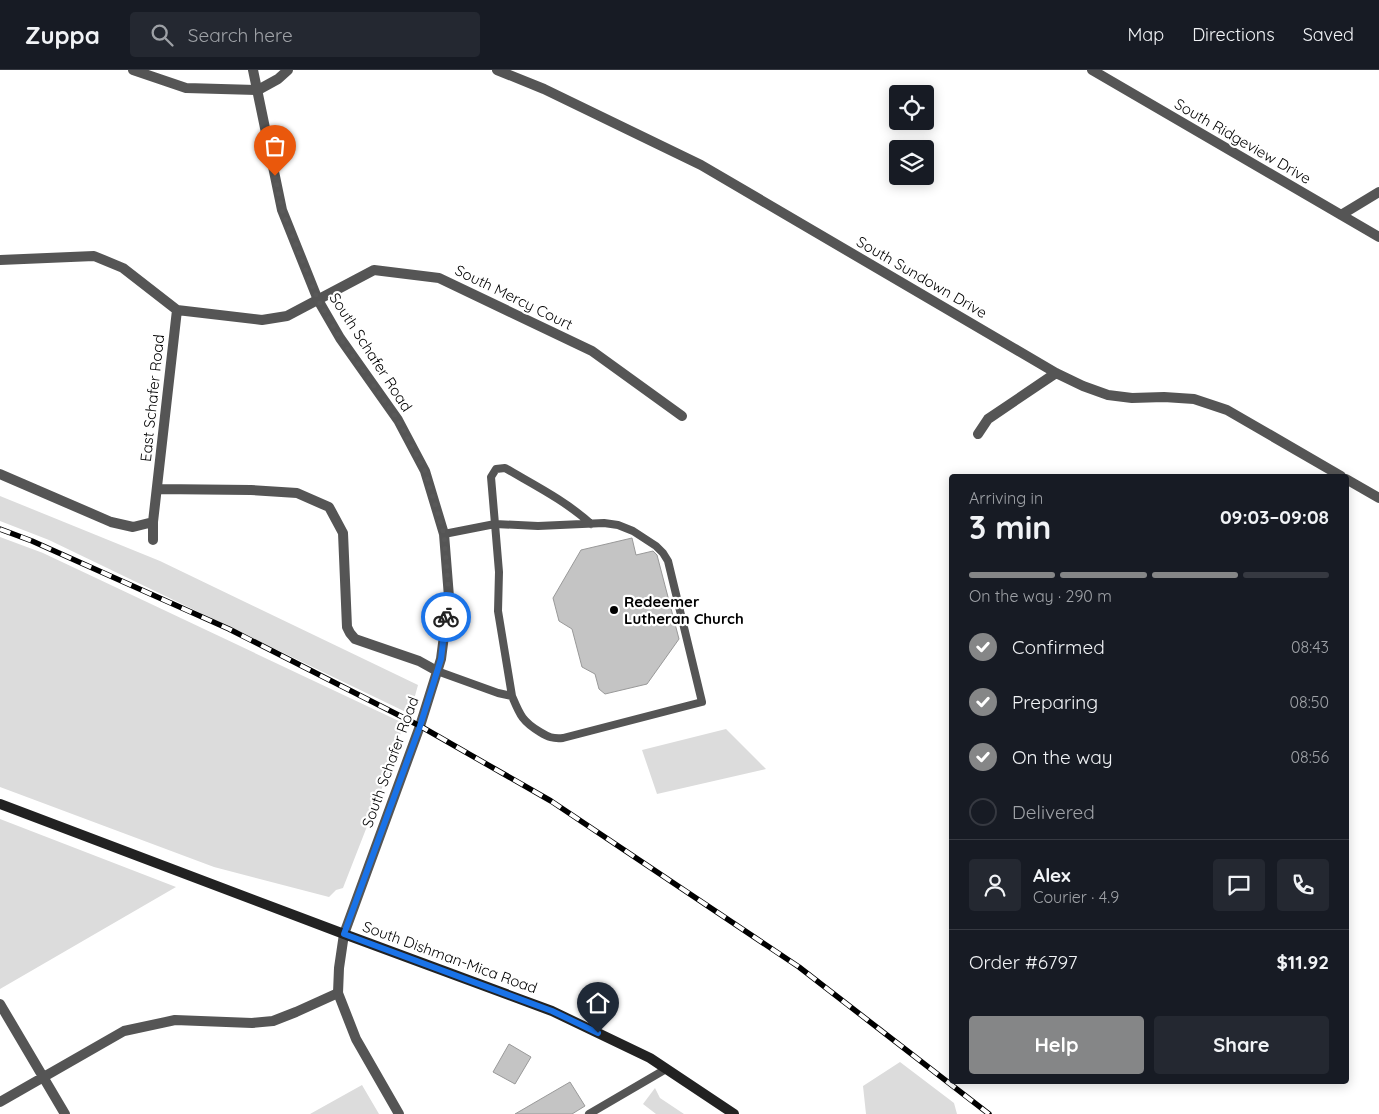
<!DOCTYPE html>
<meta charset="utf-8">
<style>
:root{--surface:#171b24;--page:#242831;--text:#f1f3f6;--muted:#9ea1a6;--line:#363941;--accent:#858687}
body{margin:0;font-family:Quicksand,sans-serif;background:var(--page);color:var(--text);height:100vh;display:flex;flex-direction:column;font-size:19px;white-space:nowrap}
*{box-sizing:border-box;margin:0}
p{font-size:16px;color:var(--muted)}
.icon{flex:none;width:28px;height:28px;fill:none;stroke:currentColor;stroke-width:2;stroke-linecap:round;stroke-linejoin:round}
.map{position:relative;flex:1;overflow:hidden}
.side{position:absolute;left:949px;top:404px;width:400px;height:610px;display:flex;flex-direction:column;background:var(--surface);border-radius:5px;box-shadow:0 2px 12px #0003}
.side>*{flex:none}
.controls{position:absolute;left:889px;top:15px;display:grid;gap:10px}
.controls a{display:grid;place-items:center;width:45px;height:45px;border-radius:5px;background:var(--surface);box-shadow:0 2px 12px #0003;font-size:25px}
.pin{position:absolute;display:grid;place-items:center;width:42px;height:42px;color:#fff;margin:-51px -21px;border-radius:50% 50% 50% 0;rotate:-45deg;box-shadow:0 0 5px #0007}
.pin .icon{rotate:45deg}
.courier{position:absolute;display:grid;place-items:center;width:50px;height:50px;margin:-25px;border:4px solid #1a73e8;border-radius:50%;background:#fff;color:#222;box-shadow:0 1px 6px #0007}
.headline em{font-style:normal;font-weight:800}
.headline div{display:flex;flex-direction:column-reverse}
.headline{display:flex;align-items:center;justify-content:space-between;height:85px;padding:0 20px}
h1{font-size:32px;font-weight:800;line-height:38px}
.bar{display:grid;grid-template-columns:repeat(4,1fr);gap:8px 5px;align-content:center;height:60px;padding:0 20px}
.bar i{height:6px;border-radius:4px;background:var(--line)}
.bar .on{background:var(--accent)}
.bar p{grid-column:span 4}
.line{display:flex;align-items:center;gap:12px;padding:0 20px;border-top:1px solid var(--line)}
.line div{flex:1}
.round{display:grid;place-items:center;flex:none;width:52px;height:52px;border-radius:5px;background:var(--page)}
ol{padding:0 20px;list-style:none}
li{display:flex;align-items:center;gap:15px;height:55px}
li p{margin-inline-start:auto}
li .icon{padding:5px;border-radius:50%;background:var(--accent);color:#fff;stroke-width:4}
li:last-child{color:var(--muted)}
li i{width:28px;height:28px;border:2px solid var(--line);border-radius:50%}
.action{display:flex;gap:10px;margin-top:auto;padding:10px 20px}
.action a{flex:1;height:58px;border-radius:5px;background:var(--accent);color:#fff;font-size:20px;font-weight:800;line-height:58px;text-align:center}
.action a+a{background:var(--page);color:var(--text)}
header{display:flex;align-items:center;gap:30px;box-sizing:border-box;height:70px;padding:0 25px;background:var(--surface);border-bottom:1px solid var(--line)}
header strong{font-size:24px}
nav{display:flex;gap:28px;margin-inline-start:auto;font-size:18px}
.search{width:350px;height:45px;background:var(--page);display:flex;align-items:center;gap:12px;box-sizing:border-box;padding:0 18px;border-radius:5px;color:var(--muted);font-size:19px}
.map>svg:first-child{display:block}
.green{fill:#dcdcdc}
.building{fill:#c4c4c4;stroke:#999}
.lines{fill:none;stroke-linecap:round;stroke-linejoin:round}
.service{stroke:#555;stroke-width:8}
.minor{stroke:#555;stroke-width:10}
.tertiary{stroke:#555;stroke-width:10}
.secondary{stroke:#222;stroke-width:10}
.rail-casing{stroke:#000;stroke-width:5.5}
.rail{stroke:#fff;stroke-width:4;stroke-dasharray:11;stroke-linecap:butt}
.done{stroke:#595959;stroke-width:5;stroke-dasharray:0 9}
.route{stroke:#1a73e8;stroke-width:6}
.poi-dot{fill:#000;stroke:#fff;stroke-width:2}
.labels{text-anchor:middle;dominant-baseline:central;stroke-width:4.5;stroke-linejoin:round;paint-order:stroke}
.street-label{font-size:15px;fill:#000;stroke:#fff}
.poi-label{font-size:15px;font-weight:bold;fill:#000;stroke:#fff;text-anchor:start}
</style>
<header>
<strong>Zuppa</strong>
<div class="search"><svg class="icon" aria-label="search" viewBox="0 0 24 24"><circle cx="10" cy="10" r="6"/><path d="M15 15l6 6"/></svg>Search here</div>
<nav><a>Map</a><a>Directions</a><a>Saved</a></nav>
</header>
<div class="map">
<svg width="1379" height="1044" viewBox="0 0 1379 1044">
<rect width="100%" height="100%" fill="#fff"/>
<path class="green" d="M 0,426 L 160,491 L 418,615 L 410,644 L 49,470 L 0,451 Z
M 0,467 L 43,483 L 403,653 L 396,682 L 343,818 L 336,820 L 329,827 L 214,797 L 0,717 Z
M 726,659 L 766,699 L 657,724 L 642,680 Z
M 0,749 L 176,817 L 0,919 Z
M 900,992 L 954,1033 L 957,1044 L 866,1044 L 863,1016 Z
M 362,1015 L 379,1044 L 310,1044 Z
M 655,1018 L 660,1028 L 684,1044 L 656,1044 L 643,1034 Z"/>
<path class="building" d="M 632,468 L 636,485 L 653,481 L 657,485 L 679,569 L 647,614 L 605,624 L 599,619 L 595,604 L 582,597 L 572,559 L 559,551 L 553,528 L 581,480 Z
M 509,974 L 531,987 L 515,1014 L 493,1002 Z
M 570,1012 L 585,1036 L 572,1044 L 515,1044 Z"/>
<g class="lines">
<path class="service" d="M 437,601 L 498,623 L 512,626 L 498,541 L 499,502 L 495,454 L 444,464
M 512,626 C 520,645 522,651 540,662 C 548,667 553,669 563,668 L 702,632 L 668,491 L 663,483 L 656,476 L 633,461 L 618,455 L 604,453 L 538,456 L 495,454 L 491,407 L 496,399 L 505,398 C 534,415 566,431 591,454
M 589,1044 L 666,999"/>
<path class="minor" d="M 133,0 L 186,18 L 258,20 L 278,9 L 288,0
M 497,0 L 544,19 L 701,95 L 1056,303 L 1083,316 L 1108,325 L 1132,328 L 1164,327 L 1194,329 L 1227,340 L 1341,406
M 1092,0 L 1379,167
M 1341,145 L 1379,122
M 0,190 L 94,186 L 123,198 L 177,240 L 262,250 L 287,246 L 374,200 L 439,208 L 592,281 L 682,346
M 978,364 L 988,349 L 1056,303
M 0,404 L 111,452 L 133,457 L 153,452
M 1346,409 L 1379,428
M 157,419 L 251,420 L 297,423 L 329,437 L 343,463 L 347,557 L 350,563 L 355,569 L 419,591 L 437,601
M 153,470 L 153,452 L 177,240
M 0,934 L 65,1044
M 0,1032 L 124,961 L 175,950 L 252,953 L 273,951 L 296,942 L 338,923"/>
<path class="tertiary" d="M 253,0 L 282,140 L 318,230 L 340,268 L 398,350 L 425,401 L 444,464 L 449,527 L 441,589 L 420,656 L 344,864 L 339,898 L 338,923 L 356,969 L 399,1044"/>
<path class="secondary" d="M 0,734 L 344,864 L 552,941 L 650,988 L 734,1044"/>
<defs>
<path id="rail" d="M 0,459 L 32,471 L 229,559 L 420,656 L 551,731 L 799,897 L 989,1044"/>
</defs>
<use href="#rail" class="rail-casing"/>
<use href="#rail" class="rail"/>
</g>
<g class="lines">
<path class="done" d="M 275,106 L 282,140 L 318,230 L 340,268 L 398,350 L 425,401 L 444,464 L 449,527 L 446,547"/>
<path class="route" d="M 446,547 L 441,589 L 420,656 L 344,864 L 552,941 L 598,963"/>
</g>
<circle class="poi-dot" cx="614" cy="540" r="5"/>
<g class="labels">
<g class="street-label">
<text transform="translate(1243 71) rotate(30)">South Ridgeview Drive</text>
<text transform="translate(922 207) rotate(30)">South Sundown Drive</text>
<text transform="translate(514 227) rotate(26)">South Mercy Court</text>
<text transform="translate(371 282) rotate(57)">South Schafer Road</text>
<text transform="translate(152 328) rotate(-84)">East Schafer Road</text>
<text transform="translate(390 692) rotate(-70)">South Schafer Road</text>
<text transform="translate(450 887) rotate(20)">South Dishman-Mica Road</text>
</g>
<g class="poi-label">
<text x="624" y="531">Redeemer<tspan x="624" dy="17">Lutheran Church</tspan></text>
</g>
</g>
</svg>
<div class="controls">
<a><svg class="icon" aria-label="locate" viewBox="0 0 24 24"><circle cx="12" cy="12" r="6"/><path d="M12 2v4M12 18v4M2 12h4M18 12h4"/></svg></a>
<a><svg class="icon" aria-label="layers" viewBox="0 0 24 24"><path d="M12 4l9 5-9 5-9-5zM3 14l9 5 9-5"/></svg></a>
</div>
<div class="pin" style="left:275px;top:106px;background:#ea580c"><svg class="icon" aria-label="bag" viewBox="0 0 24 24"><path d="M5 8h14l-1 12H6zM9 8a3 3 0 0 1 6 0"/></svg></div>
<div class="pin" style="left:598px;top:963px;background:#1f2937"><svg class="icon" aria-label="home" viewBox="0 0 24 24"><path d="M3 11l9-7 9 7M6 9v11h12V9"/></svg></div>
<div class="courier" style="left:446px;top:547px"><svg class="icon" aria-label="bike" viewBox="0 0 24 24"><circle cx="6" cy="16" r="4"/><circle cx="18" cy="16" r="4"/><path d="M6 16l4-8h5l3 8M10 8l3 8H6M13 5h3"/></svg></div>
<section class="side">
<div class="headline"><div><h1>3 min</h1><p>Arriving in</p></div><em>09:03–09:08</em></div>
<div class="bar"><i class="on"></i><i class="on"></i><i class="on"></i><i></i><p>On the way · 290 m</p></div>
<ol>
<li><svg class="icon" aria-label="check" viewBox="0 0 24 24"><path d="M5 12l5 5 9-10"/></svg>Confirmed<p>08:43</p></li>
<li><svg class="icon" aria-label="check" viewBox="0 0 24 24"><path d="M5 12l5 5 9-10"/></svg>Preparing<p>08:50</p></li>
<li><svg class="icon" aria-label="check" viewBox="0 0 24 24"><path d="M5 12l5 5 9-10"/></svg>On the way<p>08:56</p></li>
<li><i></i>Delivered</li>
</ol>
<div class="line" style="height:90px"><a class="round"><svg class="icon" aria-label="person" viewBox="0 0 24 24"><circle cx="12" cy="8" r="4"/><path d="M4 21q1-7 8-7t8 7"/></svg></a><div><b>Alex</b><p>Courier · 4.9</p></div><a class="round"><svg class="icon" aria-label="chat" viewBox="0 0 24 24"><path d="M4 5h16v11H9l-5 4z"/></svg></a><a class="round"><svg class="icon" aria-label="phone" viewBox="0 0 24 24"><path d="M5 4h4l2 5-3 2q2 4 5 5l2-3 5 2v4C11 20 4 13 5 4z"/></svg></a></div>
<div class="line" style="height:65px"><div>Order #6797</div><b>$11.92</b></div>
<div class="action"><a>Help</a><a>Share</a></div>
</section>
</div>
